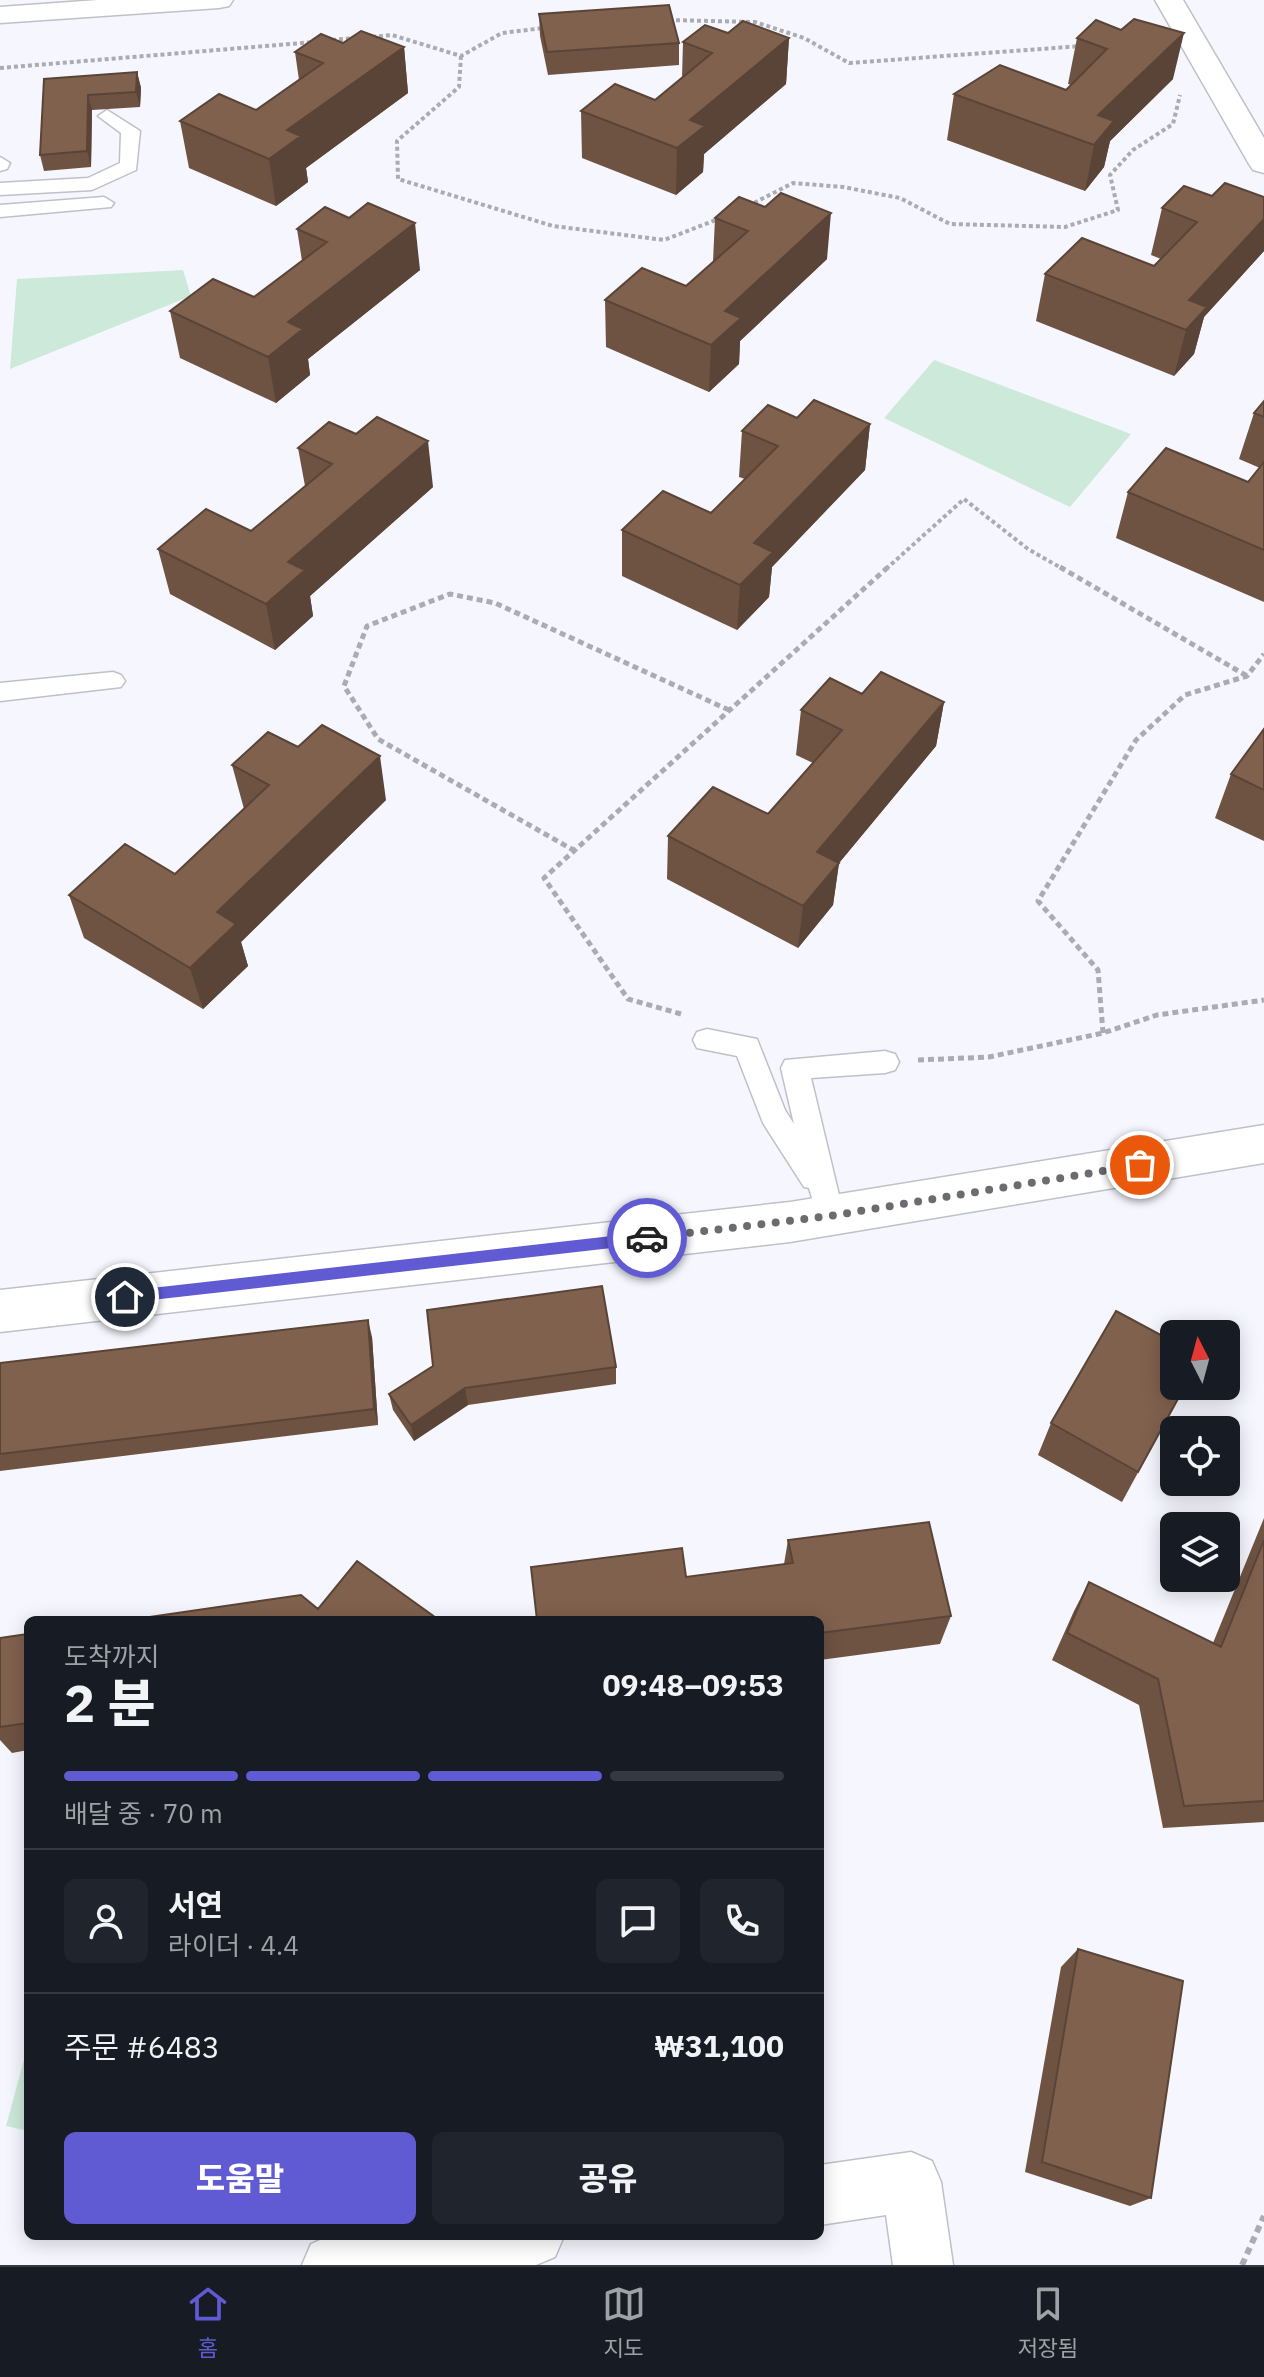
<!DOCTYPE html>
<html lang="ko">
<meta charset="utf-8">
<style>
:root{--surface:#171b24;--page:#20242c;--text:#f1f3f6;--muted:#9ea1a6;--line:#363941;--accent:#605ad3}
body{margin:0;font-family:"IBM Plex Sans","Noto Sans KR",sans-serif;background:var(--page);color:var(--text);height:100vh;display:flex;flex-direction:column;font-size:30px;white-space:nowrap}
*{box-sizing:border-box;margin:0}
p{font-size:26px;color:var(--muted)}
.icon{flex:none;width:44px;height:44px;fill:none;stroke:currentColor;stroke-width:2;stroke-linecap:round;stroke-linejoin:round}
.map{position:relative;flex:1;overflow:hidden}
.drawer{position:absolute;left:24px;top:1616px;width:800px;height:624px;display:flex;flex-direction:column;background:var(--surface);border-radius:12px;box-shadow:0 4px 20px #0003}
.drawer>*{flex:none}
.needle{width:52px;rotate:354deg}
.tools{position:absolute;left:1160px;top:1320px;display:grid;gap:16px}
.tools a{display:grid;place-items:center;width:80px;height:80px;border-radius:12px;background:var(--surface);box-shadow:0 4px 20px #0003;font-size:40px}
.pin{position:absolute;display:grid;place-items:center;width:68px;height:68px;color:#fff;margin:-34px;border:4px solid #fff;border-radius:50%;box-shadow:0 2px 8px #0007}
.courier{position:absolute;display:grid;place-items:center;width:80px;height:80px;margin:-40px;border:6px solid #605ad3;border-radius:50%;background:#fff;color:#222;box-shadow:0 2px 10px #0007}
.headline em{font-style:normal;font-weight:800}
.headline div{display:flex;flex-direction:column-reverse}
.headline{display:flex;align-items:center;justify-content:space-between;height:136px;padding:0 40px}
h1{font-size:52px;font-weight:800;line-height:60px}
.bar{display:grid;grid-template-columns:repeat(4,1fr);gap:12px 8px;align-content:center;height:96px;padding:0 40px}
.bar i{height:10px;border-radius:6px;background:var(--line)}
.bar .current{background:var(--accent)}
.bar p{grid-column:span 4}
.line{display:flex;align-items:center;gap:20px;padding:0 40px;border-top:2px solid var(--line)}
.line div{flex:1}
.round{display:grid;place-items:center;flex:none;width:84px;height:84px;border-radius:12px;background:var(--page)}
.action{display:flex;gap:16px;margin-top:auto;padding:16px 40px}
.action a{flex:1;height:92px;border-radius:12px;background:var(--accent);color:#fff;font-size:32px;font-weight:800;line-height:92px;text-align:center}
.action a+a{background:var(--page);color:var(--text)}
.dock{display:flex;justify-content:space-around;align-items:center;height:112px;border-top:2px solid var(--line);background:var(--surface);font-size:22px;color:var(--muted)}
.dock a{display:grid;justify-items:center;gap:4px}
.dock .current{color:var(--accent)}
.map>svg:first-child{display:block}
.green{fill:#cde9d9}
.lines{fill:none;stroke-linecap:round;stroke-linejoin:round}
.lane-casing{stroke:#bfc0c8;stroke-width:3}
.street-casing{stroke:#bfc0c8;stroke-width:3}
.secondary-casing{stroke:#bfc0c8;stroke-width:3}
.path-far2{stroke:#abacb2;stroke-width:4;stroke-dasharray:4 3;stroke-linecap:butt}
.path-far1{stroke:#abacb2;stroke-width:5;stroke-dasharray:6 4;stroke-linecap:butt}
.path{stroke:#abacb2;stroke-width:6;stroke-dasharray:7 5;stroke-linecap:butt}
.lane{fill:#fff;fill-rule:evenodd}
.street{fill:#fff;fill-rule:evenodd}
.secondary{fill:#fff;fill-rule:evenodd}
.wall{fill:#6e5343}
.shaded-wall{fill:#5a4437}
.building{fill:#80614e;stroke:#5a4437;stroke-width:2}
.route{fill:#605ad3}
.done{stroke:#6b6c70;stroke-width:8;stroke-dasharray:0 14.4}
</style>
<div class="map">
<svg width="1264" height="2265" viewBox="0 0 1264 2265">
<rect width="100%" height="100%" fill="#f6f7fe"/>
<path class="green" d="M 183,270 L 191,296 L 10,369 L 17,279 Z
M 934,360 L 1131,434 L 1070,507 L 884,418 Z
M 28,2045 L 28,2131 L 6,2126 Z"/>
<g class="lines">
<defs>
<path id="lane" d="M 107,110 L 140,131 L 136,170 L 92,190 L 0,195 L 0,183 L 88,178 L 120,163 L 121,133 L 98,116 Z
M 0,157 L 10,163 L 7,169 L 0,171 Z
M 104,197 L 114,203 L 111,207 L 0,217 L 0,205 Z
M 113,672 L 121,675 L 125,681 L 121,687 L 0,701 L 0,683 Z
M 707,1029 L 757,1039 L 785,1110 L 794,1124 L 781,1068 L 785,1060 L 885,1051 L 895,1054 L 899,1062 L 895,1070 L 885,1073 L 811,1078 L 844,1216 L 840,1225 L 830,1228 L 820,1225 L 809,1188 L 804,1187 L 763,1123 L 737,1056 L 697,1048 L 693,1040 L 697,1032 Z"/>
<path id="street" d="M 1155,0 L 1183,0 L 1264,138 L 1264,173 L 1253,170 L 1249,164 Z
M 1264,1125 L 1264,1163 L 790,1242 L 0,1332 L 0,1290 L 790,1202 Z
M 911,2152 L 932,2161 L 941,2182 L 953,2265 L 893,2265 L 886,2215 L 820,2225 L 820,2165 Z
M 329,2236 L 564,2236 L 555,2257 L 536,2265 L 302,2265 L 311,2244 Z"/>
<path id="secondary" d="M 98,0 L 233,0 L 229,6 L 219,8 L 0,23 L 0,7 Z"/>
</defs>
<use href="#lane" class="lane-casing"/>
<use href="#street" class="street-casing"/>
<use href="#secondary" class="secondary-casing"/>
<path class="path-far2" d="M 669,20 L 755,22 L 804,38 L 849,63 L 1081,46
M 372,37 L 392,35 L 461,56 L 502,33 L 544,28
M 332,40 L 354,38
M 461,56 L 459,87 L 397,141 L 398,179 L 553,226 L 664,240 L 721,218
M 0,68 L 314,42
M 748,206 L 793,183 L 843,187 L 900,198 L 950,224 L 1065,227 L 1118,210 L 1110,175 L 1133,150 L 1173,124 L 1180,95
M 886,569 L 964,499 L 1028,549 L 1063,569"/>
<path class="path-far1" d="M 1060,567 L 1247,676
M 575,851 L 378,739 L 344,686 L 367,626 L 450,594 L 495,603 L 731,711
M 681,1014 L 628,999 L 544,878 L 888,567
M 1103,1033 L 1098,970 L 1038,901 L 1136,740 L 1185,695 L 1247,676 L 1264,654
M 918,1060 L 989,1057 L 1103,1033 L 1157,1015 L 1264,1000"/>
<path class="path" d="M 1242,2265 L 1264,2216"/>
<use href="#lane" class="lane"/>
<use href="#street" class="street"/>
<use href="#secondary" class="secondary"/>
</g>
<path class="wall" d="M 539,14 L 679,43 L 679,65 L 548,75 L 540,36 Z
M 1096,20 L 1173,79 L 1110,141 L 1104,167 L 1085,191 L 947,140 L 954,94 L 1066,90 L 1071,85 L 1068,84 L 1077,38 Z
M 728,33 L 789,38 L 786,84 L 704,154 L 703,172 L 676,195 L 582,158 L 581,111 L 655,100 L 682,78 L 683,42 Z
M 343,43 L 404,47 L 408,93 L 306,168 L 308,182 L 276,206 L 189,168 L 180,121 L 256,110 L 299,80 L 295,52 Z
M 137,72 L 141,88 L 140,107 L 92,110 L 91,167 L 44,171 L 40,155 L 44,79 Z
M 1212,196 L 1264,197 L 1264,251 L 1204,317 L 1194,354 L 1174,376 L 1036,321 L 1045,274 L 1154,266 L 1161,259 L 1151,255 L 1162,208 Z
M 715,218 L 827,259 L 740,341 L 739,364 L 709,392 L 606,347 L 605,300 L 686,286 L 713,262 Z
M 297,229 L 420,270 L 308,359 L 310,375 L 276,403 L 180,358 L 170,311 L 254,297 L 302,261 Z
M 1264,401 L 1264,602 L 1116,538 L 1128,492 L 1248,482 L 1260,468 L 1239,459 L 1254,413 Z
M 797,418 L 870,424 L 865,470 L 772,567 L 769,597 L 737,630 L 622,576 L 622,530 L 711,513 L 745,479 L 739,477 L 742,431 Z
M 298,448 L 433,487 L 310,596 L 313,616 L 275,650 L 170,594 L 158,549 L 251,531 L 305,486 Z
M 862,694 L 944,702 L 936,746 L 839,863 L 833,905 L 798,948 L 667,879 L 668,836 L 768,814 L 813,763 L 796,755 L 801,710 Z
M 1264,729 L 1264,841 L 1215,818 L 1231,774 Z
M 232,765 L 386,800 L 241,942 L 248,966 L 203,1009 L 84,938 L 69,895 L 175,874 L 244,809 Z
M 372,1337 L 378,1425 L 0,1471 L 0,1363 Z
M 616,1367 L 616,1384 L 468,1405 L 414,1441 L 393,1410 L 389,1394 Z
M 1185,1386 L 1122,1502 L 1038,1455 L 1051,1423 Z
M 1264,1518 L 1264,1822 L 1163,1828 L 1139,1705 L 1052,1660 L 1074,1611 L 1089,1582 L 1213,1643 Z
M 788,1540 L 951,1616 L 940,1644 L 820,1660 L 820,1620 L 686,1577 L 784,1564 Z
M 28,1634 L 28,1750 L 12,1753 L 0,1740 L 0,1638 Z
M 1078,1949 L 1151,2198 L 1130,2206 L 1025,2172 L 1061,1967 Z"/>
<path class="shaded-wall" d="M 1184,33 L 1173,79 L 1110,141 L 1104,167 L 1085,191 L 1094,145 L 1098,115 Z
M 789,38 L 786,84 L 704,154 L 703,172 L 676,195 L 677,148 L 690,120 Z
M 404,47 L 408,93 L 306,168 L 308,182 L 276,206 L 269,159 L 287,130 Z
M 137,72 L 141,88 L 140,107 L 136,92 Z
M 88,95 L 92,110 L 91,167 L 87,151 Z
M 831,213 L 827,259 L 740,341 L 739,364 L 709,392 L 711,345 L 725,311 Z
M 1264,219 L 1264,251 L 1204,317 L 1194,354 L 1174,376 L 1186,330 L 1189,300 Z
M 415,223 L 420,270 L 308,359 L 310,375 L 276,403 L 268,357 L 288,322 Z
M 870,424 L 865,470 L 772,567 L 769,597 L 737,630 L 740,585 L 754,543 Z
M 428,441 L 433,487 L 310,596 L 313,616 L 275,650 L 266,604 L 288,562 Z
M 944,702 L 936,746 L 839,863 L 833,905 L 798,948 L 803,906 L 817,852 Z
M 380,756 L 386,800 L 241,942 L 248,966 L 203,1009 L 190,968 L 217,912 Z
M 368,1320 L 372,1337 L 378,1425 L 374,1409 Z
M 465,1388 L 468,1405 L 414,1441 L 411,1425 Z"/>
<path class="building" d="M 669,5 L 679,43 L 547,52 L 539,14 Z
M 1134,19 L 1184,33 L 1098,115 L 1114,121 L 1094,145 L 954,94 L 1000,65 L 1066,90 L 1107,49 L 1077,38 L 1096,20 L 1121,30 Z
M 743,21 L 789,38 L 690,120 L 705,126 L 677,148 L 581,111 L 615,84 L 655,100 L 712,53 L 683,42 L 705,25 L 728,33 Z
M 361,31 L 404,47 L 287,130 L 301,136 L 269,159 L 180,121 L 219,94 L 256,110 L 323,63 L 295,52 L 321,34 L 343,43 Z
M 137,72 L 136,92 L 88,95 L 87,151 L 40,155 L 44,79 Z
M 1225,183 L 1264,197 L 1264,219 L 1189,300 L 1207,307 L 1186,330 L 1045,274 L 1082,238 L 1154,266 L 1197,222 L 1162,208 L 1184,186 L 1212,196 Z
M 781,193 L 831,213 L 725,311 L 741,318 L 711,345 L 605,300 L 642,268 L 686,286 L 748,231 L 715,218 L 739,197 L 765,207 Z
M 368,203 L 415,223 L 288,322 L 303,329 L 268,357 L 170,311 L 213,279 L 254,297 L 327,242 L 297,229 L 325,207 L 349,218 Z
M 814,400 L 870,424 L 754,543 L 773,552 L 740,585 L 622,530 L 663,491 L 711,513 L 778,446 L 742,431 L 768,405 L 797,418 Z
M 1264,401 L 1264,417 L 1254,413 Z
M 377,417 L 428,441 L 288,562 L 305,570 L 266,604 L 158,549 L 206,509 L 251,531 L 332,464 L 298,448 L 329,422 L 356,434 Z
M 1166,448 L 1248,482 L 1264,462 L 1264,550 L 1128,492 Z
M 881,672 L 944,702 L 817,852 L 839,863 L 803,906 L 668,836 L 713,787 L 768,814 L 842,730 L 801,710 L 830,678 L 862,694 Z
M 322,725 L 380,756 L 217,912 L 236,924 L 190,968 L 69,895 L 125,844 L 175,874 L 269,785 L 232,765 L 268,732 L 298,747 Z
M 1264,729 L 1264,790 L 1231,774 Z
M 602,1286 L 616,1367 L 465,1388 L 411,1425 L 389,1394 L 433,1366 L 427,1310 Z
M 1116,1311 L 1174,1342 L 1174,1386 L 1185,1386 L 1138,1472 L 1051,1423 Z
M 368,1320 L 374,1409 L 0,1454 L 0,1363 Z
M 929,1522 L 951,1616 L 820,1633 L 820,1620 L 537,1620 L 531,1567 L 682,1548 L 686,1577 L 793,1563 L 788,1540 Z
M 1264,1540 L 1264,1801 L 1184,1806 L 1158,1679 L 1067,1633 L 1089,1582 L 1221,1647 Z
M 357,1561 L 439,1620 L 129,1620 L 301,1595 L 318,1609 Z
M 28,1634 L 28,1723 L 0,1727 L 0,1638 Z
M 1078,1949 L 1183,1981 L 1151,2198 L 1042,2162 Z"/>
<path class="route" d="M 647,1232 L 654,1238 L 647,1244 L 125,1303 L 118,1297 L 125,1291 Z"/>
<g class="lines">
<path class="done" d="M 647,1238 L 830,1216 L 1140,1165"/>
</g>
</svg>
<div class="tools">
<a><svg class="needle" viewBox="-14 -14 28 28"><path d="M0-13l5 13h-10z" fill="#e53935"/><path d="M0 13l5-13h-10z" fill="#9ea1a6"/></svg></a>
<a><svg class="icon" aria-label="locate" viewBox="0 0 24 24"><circle cx="12" cy="12" r="6"/><path d="M12 2v4M12 18v4M2 12h4M18 12h4"/></svg></a>
<a><svg class="icon" aria-label="layers" viewBox="0 0 24 24"><path d="M12 4l9 5-9 5-9-5zM3 14l9 5 9-5"/></svg></a>
</div>
<div class="pin" style="left:1140px;top:1165px;background:#ea580c"><svg class="icon" aria-label="bag" viewBox="0 0 24 24"><path d="M5 8h14l-1 12H6zM9 8a3 3 0 0 1 6 0"/></svg></div>
<div class="pin" style="left:125px;top:1297px;background:#1f2937"><svg class="icon" aria-label="home" viewBox="0 0 24 24"><path d="M3 11l9-7 9 7M6 9v11h12V9"/></svg></div>
<div class="courier" style="left:647px;top:1238px"><svg class="icon" aria-label="car" viewBox="0 0 24 24"><path d="M5 17H2v-5l4-1 3-4h7l3 4 3 1v5h-3M9 17h6M6 11h13"/><circle cx="7" cy="17" r="2"/><circle cx="17" cy="17" r="2"/></svg></div>
<section class="drawer">
<div class="headline"><div><h1>2 분</h1><p>도착까지</p></div><em>09:48–09:53</em></div>
<div class="bar"><i class="current"></i><i class="current"></i><i class="current"></i><i></i><p>배달 중 · 70 m</p></div>
<div class="line" style="height:144px"><a class="round"><svg class="icon" aria-label="person" viewBox="0 0 24 24"><circle cx="12" cy="8" r="4"/><path d="M4 21q1-7 8-7t8 7"/></svg></a><div><b>서연</b><p>라이더 · 4.4</p></div><a class="round"><svg class="icon" aria-label="chat" viewBox="0 0 24 24"><path d="M4 5h16v11H9l-5 4z"/></svg></a><a class="round"><svg class="icon" aria-label="phone" viewBox="0 0 24 24"><path d="M5 4h4l2 5-3 2q2 4 5 5l2-3 5 2v4C11 20 4 13 5 4z"/></svg></a></div>
<div class="line" style="height:104px"><div>주문 #6483</div><b>₩31,100</b></div>
<div class="action"><a>도움말</a><a>공유</a></div>
</section>
</div>
<nav class="dock">
<a class="current"><svg class="icon" aria-label="home" viewBox="0 0 24 24"><path d="M3 11l9-7 9 7M6 9v11h12V9"/></svg>홈</a>
<a><svg class="icon" aria-label="map" viewBox="0 0 24 24"><path d="M3 6l6-2 6 2 6-2v14l-6 2-6-2-6 2zM9 4v14M15 6v14"/></svg>지도</a>
<a><svg class="icon" aria-label="saved" viewBox="0 0 24 24"><path d="M7 4h10v16l-5-4-5 4z"/></svg>저장됨</a>
</nav>
